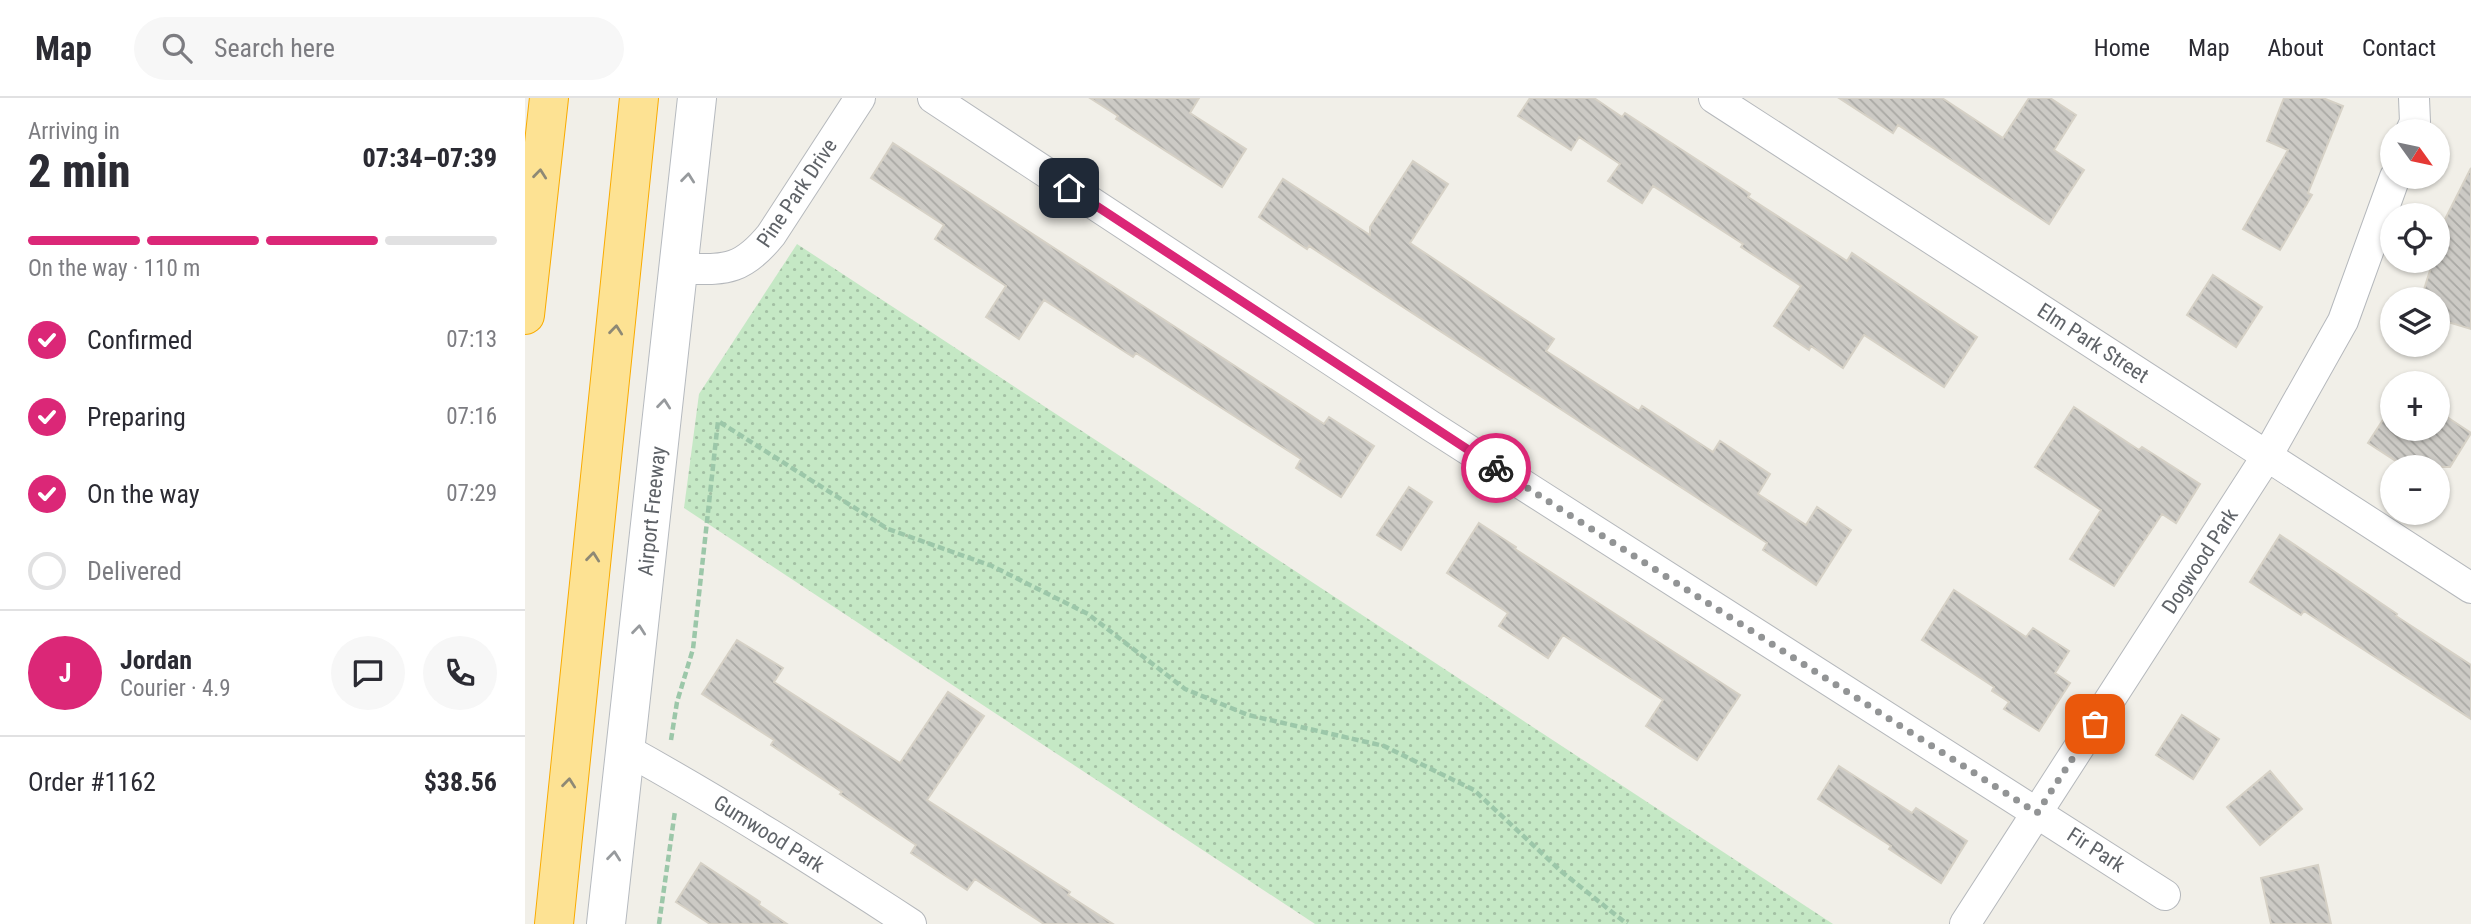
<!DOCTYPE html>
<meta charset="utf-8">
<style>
:root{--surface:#fff;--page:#f7f7f7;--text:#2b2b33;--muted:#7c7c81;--line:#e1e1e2;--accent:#db2777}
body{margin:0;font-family:"Roboto Condensed",sans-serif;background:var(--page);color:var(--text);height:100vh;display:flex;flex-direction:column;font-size:26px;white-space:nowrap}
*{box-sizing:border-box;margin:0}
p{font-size:23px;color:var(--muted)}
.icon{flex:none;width:38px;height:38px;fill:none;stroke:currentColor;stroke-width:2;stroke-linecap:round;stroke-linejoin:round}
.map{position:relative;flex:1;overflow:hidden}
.side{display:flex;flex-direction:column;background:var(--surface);width:525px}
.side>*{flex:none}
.needle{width:46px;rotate:123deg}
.buttons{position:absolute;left:1855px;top:21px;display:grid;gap:14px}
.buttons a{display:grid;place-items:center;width:70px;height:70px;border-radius:50%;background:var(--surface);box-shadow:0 2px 5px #0004;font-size:35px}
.pin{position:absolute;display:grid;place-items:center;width:60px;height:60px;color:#fff;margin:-30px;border-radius:14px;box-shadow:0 4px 10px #0006}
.courier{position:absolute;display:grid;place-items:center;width:70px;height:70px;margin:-35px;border:5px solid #db2777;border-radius:50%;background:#fff;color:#222;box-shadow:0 2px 9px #0007}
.headline em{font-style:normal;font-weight:800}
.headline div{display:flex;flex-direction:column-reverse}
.headline{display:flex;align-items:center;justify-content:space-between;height:119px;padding:0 28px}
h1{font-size:46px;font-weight:800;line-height:52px}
.bar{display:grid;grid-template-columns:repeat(4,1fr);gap:10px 7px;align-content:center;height:84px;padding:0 28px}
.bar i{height:9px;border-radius:5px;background:var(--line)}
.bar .current{background:var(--accent)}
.bar p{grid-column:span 4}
.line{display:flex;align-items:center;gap:18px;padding:0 28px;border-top:2px solid var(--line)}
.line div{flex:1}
.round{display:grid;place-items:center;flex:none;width:74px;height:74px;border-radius:37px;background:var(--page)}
ol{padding:0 28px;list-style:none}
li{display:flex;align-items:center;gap:21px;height:77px}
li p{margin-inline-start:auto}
li .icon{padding:7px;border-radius:50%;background:var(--accent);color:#fff;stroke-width:4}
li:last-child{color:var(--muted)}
li i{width:38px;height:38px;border:4px solid var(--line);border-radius:50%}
header{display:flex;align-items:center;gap:42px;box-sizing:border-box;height:98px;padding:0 35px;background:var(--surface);border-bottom:2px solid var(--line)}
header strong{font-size:33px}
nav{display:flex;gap:38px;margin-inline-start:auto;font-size:24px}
.search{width:490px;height:63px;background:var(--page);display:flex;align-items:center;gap:18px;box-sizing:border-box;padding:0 24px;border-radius:38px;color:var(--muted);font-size:26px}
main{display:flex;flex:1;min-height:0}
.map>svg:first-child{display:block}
.grass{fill:url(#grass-dots)}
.building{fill:url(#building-back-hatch);stroke:#d6d1c6;stroke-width:2}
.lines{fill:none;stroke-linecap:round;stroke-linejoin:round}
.street-casing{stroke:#b5b8bc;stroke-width:32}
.secondary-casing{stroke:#b6babf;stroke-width:40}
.highway-casing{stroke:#f9ab00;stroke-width:40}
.path{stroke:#9cc7a9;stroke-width:4.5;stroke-dasharray:7 3.5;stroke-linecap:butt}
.street{stroke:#fff;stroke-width:30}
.secondary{stroke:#fff;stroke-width:38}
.highway{stroke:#fde293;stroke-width:38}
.oneway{stroke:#8e8975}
.oneway2{stroke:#979a9d}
.done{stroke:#929495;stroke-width:7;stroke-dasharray:0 12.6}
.route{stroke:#db2777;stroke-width:9}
.labels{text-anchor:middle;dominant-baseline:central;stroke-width:5;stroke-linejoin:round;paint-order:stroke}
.street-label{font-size:21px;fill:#5f6368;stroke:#fff}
</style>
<header>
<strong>Map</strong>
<div class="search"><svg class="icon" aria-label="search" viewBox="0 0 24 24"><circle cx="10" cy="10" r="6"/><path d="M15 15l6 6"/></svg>Search here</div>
<nav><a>Home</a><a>Map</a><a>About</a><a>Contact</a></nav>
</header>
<main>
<section class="side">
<div class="headline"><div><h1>2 min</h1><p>Arriving in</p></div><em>07:34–07:39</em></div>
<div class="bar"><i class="current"></i><i class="current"></i><i class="current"></i><i></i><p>On the way · 110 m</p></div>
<ol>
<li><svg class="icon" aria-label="check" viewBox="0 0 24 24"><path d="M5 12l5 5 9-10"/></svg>Confirmed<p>07:13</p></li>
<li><svg class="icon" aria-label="check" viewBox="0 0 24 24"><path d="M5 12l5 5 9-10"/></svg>Preparing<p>07:16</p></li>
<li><svg class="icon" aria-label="check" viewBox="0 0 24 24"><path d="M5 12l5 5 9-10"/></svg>On the way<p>07:29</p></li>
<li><i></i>Delivered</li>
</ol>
<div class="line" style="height:126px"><b class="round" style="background:var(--accent);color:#fff">J</b><div><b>Jordan</b><p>Courier · 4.9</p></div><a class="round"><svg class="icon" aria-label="chat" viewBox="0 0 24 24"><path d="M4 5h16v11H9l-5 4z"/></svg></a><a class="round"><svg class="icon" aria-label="phone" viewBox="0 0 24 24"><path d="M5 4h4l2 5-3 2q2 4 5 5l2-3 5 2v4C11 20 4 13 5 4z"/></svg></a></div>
<div class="line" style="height:91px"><div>Order #1162</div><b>$38.56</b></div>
</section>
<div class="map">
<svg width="1946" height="826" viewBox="0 0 1946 826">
<defs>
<pattern id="grass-dots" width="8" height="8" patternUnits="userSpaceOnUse" patternTransform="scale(1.75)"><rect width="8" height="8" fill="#c5e8c5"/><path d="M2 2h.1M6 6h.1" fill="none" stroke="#a3c0a4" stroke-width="1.8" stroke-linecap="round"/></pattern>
<pattern id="building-back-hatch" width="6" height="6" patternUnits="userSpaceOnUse" patternTransform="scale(1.75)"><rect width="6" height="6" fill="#cccac5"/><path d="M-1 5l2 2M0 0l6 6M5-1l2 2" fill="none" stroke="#a9a8a4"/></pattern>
</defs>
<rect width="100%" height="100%" fill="#f1efe8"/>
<path class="grass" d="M 272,146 L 1308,826 L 790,826 L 159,410 L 174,296 Z"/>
<path class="building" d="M 565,0 L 674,0 L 665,15 L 721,51 L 697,89 L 591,21 L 593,18 Z
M 1005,0 L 1069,0 L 1097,19 L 1100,15 L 1225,96 L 1223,99 L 1322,163 L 1327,155 L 1452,239 L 1419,289 L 1339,237 L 1318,270 L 1286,248 L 1284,252 L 1249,228 L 1276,188 L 1216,149 L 1218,146 L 1128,88 L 1117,105 L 1083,83 L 1095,66 L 1054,39 L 1046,52 L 993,18 Z
M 1314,0 L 1417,0 L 1478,40 L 1504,0 L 1525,0 L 1551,17 L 1529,52 L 1559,72 L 1524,126 L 1373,27 L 1368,35 Z
M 1759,0 L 1798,0 L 1818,8 L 1783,95 L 1787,97 L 1755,152 L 1718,131 L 1763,52 L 1742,43 Z
M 368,45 L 799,326 L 804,319 L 849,348 L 816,399 L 771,370 L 776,361 L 611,255 L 608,259 L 519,202 L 494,241 L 461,219 L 481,188 L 410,141 L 419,127 L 346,80 Z
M 888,63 L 923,86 L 885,145 L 1029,241 L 1021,253 L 1114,313 L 1117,308 L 1188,354 L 1195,343 L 1245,376 L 1233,396 L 1281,427 L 1292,409 L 1326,432 L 1291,487 L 1238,452 L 1242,445 L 784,148 L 782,151 L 734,119 L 758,81 L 845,137 L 845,129 Z
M 1946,70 L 1946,231 L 1913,221 L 1913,201 L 1896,201 L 1908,163 L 1913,163 L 1913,135 Z
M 1688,177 L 1737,209 L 1711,249 L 1662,217 Z
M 1867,308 L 1867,331 L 1913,331 L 1913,313 L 1946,335 L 1925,369 L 1880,369 L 1843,345 Z
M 1549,309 L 1614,352 L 1617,349 L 1675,386 L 1651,425 L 1637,416 L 1589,488 L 1545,461 L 1576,412 L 1510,369 Z
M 884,389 L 907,404 L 876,452 L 852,437 Z
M 954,425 L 991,449 L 990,451 L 1215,597 L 1172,662 L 1121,628 L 1138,602 L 1038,537 L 1023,560 L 974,528 L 983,515 L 922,475 Z
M 1755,437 L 1872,516 L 1871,518 L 1946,567 L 1946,621 L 1779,513 L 1776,517 L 1725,484 Z
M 1429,492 L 1501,539 L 1508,530 L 1544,553 L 1530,575 L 1545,585 L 1514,633 L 1479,611 L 1484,604 L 1467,593 L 1469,589 L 1397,542 Z
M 212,542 L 258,570 L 249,584 L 375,665 L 423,594 L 459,618 L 402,702 L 545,794 L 543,797 L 588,826 L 519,826 L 450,781 L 442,792 L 386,755 L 391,747 L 315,696 L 317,694 L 246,647 L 249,642 L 177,596 Z
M 1657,617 L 1694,641 L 1668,681 L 1631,657 Z
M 1314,668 L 1387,715 L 1391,710 L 1442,743 L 1416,785 L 1364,751 L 1366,748 L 1293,701 Z
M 1745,673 L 1777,711 L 1735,747 L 1702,709 Z
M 176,765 L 235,804 L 234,807 L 262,826 L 185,826 L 151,804 Z
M 1793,767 L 1806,826 L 1746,826 L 1736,780 Z"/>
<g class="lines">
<defs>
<path id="street" d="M 408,0 L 906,328 L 1640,797
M 1189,0 L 1946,490
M 1886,33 L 1890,24 L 1889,0
M 153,171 C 199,171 215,175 246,137 L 335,0
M 100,651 C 198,705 292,765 386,826
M 1440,826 L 1742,358 L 1818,223 L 1870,79"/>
<path id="secondary" d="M 81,826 L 172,0"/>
<path id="highway" d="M 0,217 L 24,0
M 29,826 L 114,0"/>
</defs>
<use href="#street" class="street-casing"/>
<use href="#secondary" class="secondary-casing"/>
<use href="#highway" class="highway-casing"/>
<path class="path" d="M 146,642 L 152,604 L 168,551 L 193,323 L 363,431 L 467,468 L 563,516 L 660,591 L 723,617 L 859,648 L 949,692 L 1037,774 L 1102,826
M 134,826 L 150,713"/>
<use href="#street" class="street"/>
<use href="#secondary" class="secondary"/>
<use href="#highway" class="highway"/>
</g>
<defs><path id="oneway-chevron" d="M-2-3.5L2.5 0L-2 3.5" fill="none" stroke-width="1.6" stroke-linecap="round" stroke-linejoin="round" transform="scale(1.75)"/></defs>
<g class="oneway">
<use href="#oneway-chevron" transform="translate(15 76) rotate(-84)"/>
<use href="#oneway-chevron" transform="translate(91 232) rotate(-84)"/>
<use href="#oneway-chevron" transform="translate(68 459) rotate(-84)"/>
<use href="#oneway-chevron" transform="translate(44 685) rotate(-84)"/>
</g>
<g class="oneway2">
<use href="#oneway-chevron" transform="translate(163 80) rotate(-84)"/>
<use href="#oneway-chevron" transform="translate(139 306) rotate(-84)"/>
<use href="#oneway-chevron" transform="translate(114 532) rotate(-84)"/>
<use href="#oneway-chevron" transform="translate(89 758) rotate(-84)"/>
</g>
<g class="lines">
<path class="done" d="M 971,370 L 1512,715 L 1570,626"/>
<path class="route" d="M 544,90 L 971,370"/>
</g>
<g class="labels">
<g class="street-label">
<text transform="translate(272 95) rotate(-56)">Pine Park Drive</text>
<text transform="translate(1568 245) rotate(33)">Elm Park Street</text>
<text transform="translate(127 413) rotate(-84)">Airport Freeway</text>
<text transform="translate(1675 463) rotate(-57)">Dogwood Park</text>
<text transform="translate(244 736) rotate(32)">Gumwood Park</text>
<text transform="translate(1571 752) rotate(33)">Fir Park</text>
</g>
</g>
</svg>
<div class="buttons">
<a><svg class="needle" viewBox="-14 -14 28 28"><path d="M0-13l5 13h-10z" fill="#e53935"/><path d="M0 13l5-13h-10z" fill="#7c7c81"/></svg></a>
<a><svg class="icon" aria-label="locate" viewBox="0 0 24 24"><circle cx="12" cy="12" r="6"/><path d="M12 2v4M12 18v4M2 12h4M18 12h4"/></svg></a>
<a><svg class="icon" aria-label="layers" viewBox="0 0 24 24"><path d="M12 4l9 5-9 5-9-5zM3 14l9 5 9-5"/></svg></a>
<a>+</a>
<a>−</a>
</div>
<div class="pin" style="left:1570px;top:626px;background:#ea580c"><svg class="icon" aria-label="bag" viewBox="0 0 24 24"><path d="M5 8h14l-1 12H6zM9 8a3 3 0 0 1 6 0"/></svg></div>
<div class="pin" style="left:544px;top:90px;background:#1f2937"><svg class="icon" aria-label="home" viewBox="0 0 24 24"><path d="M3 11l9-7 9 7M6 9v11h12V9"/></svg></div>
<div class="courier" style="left:971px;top:370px"><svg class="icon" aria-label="bike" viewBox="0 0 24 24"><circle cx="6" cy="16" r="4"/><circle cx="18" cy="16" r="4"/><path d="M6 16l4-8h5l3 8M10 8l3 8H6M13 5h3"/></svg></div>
</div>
</main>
